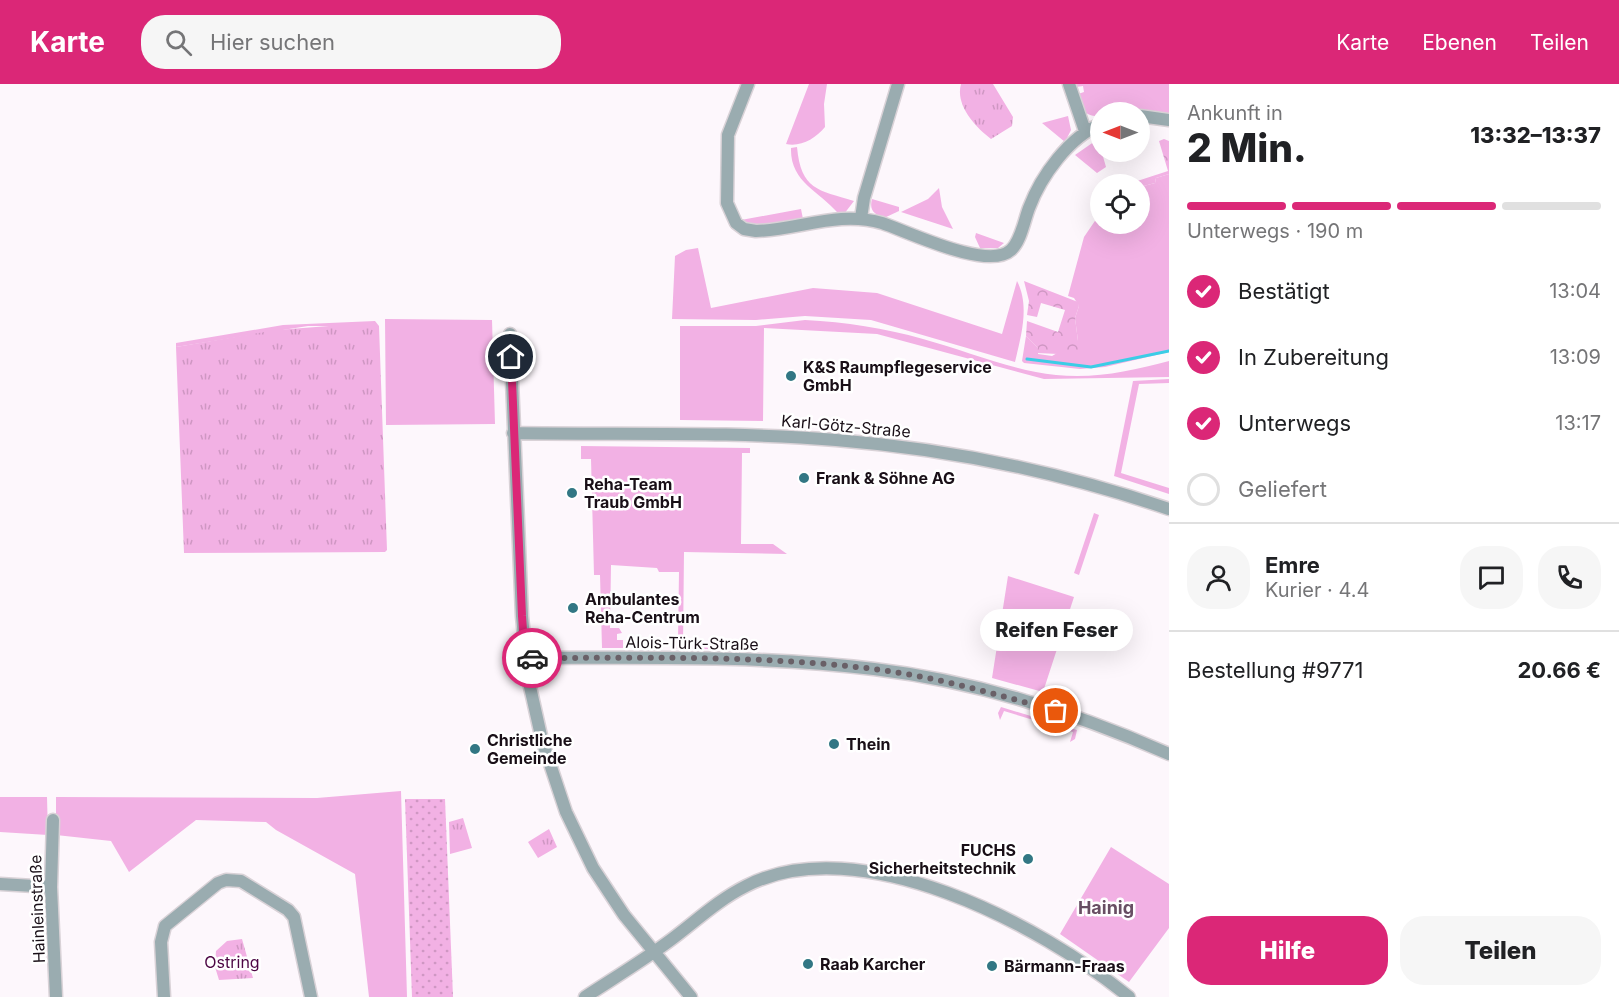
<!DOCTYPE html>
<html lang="de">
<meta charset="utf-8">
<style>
:root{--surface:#fff;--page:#f6f6f6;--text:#202124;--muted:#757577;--line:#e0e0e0;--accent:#db2777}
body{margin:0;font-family:Inter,sans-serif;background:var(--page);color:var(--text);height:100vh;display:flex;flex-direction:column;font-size:22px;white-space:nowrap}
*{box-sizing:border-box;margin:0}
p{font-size:20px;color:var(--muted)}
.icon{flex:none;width:33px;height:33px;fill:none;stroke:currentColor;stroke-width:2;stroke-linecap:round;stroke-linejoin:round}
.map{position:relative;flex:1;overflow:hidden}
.panel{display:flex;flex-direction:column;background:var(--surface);width:450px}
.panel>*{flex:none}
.needle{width:39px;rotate:270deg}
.controls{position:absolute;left:1090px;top:18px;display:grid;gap:12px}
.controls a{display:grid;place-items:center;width:60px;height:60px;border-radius:50%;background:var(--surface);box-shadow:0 6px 24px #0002;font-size:30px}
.pin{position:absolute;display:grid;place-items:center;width:51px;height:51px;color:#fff;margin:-26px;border:3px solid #fff;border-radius:50%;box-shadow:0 2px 6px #0007}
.courier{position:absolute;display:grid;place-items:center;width:60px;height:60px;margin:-30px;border:4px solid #db2777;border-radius:50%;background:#fff;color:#222;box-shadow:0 2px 8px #0007}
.bubble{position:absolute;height:42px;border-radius:21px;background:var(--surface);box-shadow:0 6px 24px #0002;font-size:20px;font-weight:800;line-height:42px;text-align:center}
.overview em{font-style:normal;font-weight:800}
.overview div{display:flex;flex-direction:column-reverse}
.overview{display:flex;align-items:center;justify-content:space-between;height:102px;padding:0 18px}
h1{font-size:39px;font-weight:800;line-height:45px}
.bar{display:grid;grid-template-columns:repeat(4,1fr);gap:9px 6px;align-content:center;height:72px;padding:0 18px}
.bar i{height:8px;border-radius:4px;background:var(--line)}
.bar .selected{background:var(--accent)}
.bar p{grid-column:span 4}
.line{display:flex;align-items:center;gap:15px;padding:0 18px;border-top:2px solid var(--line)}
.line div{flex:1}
.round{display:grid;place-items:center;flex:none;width:63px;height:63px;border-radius:24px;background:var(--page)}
ol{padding:0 18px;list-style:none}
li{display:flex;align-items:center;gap:18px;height:66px}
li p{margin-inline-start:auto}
li .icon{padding:6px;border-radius:50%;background:var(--accent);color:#fff;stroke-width:4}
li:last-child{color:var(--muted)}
li i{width:33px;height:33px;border:3px solid var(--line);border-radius:50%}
.primary-button{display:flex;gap:12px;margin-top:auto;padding:12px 18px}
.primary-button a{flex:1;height:69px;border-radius:24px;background:var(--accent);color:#fff;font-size:24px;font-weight:800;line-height:69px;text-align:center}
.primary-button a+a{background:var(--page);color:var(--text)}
header{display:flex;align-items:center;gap:36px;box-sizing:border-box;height:84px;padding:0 30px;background:var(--accent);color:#fff}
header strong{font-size:28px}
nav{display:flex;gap:33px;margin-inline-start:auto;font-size:21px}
.search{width:420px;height:54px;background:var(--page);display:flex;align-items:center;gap:15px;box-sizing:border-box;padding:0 21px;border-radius:24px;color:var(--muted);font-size:22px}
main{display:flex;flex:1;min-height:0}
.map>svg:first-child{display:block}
.grass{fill:#f2b1e4}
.forest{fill:url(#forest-crowns)}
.park{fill:url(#park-tufts)}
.garden{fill:url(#garden-dots)}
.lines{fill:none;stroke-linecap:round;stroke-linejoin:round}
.stream{stroke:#3bcde6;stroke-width:3}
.street-casing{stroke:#d9d2d7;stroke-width:15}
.street{stroke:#9aacb0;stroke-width:12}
.done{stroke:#696067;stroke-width:6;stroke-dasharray:0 10.8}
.route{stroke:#db2777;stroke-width:8}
.poi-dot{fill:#327784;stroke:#fff;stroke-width:2}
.labels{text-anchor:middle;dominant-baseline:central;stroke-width:5;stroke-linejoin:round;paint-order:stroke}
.poi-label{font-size:16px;font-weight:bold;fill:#190f17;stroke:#fff;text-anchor:start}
.street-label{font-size:16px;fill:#190f17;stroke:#fff}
.park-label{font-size:16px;fill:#4d0644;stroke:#fff}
.neighbourhood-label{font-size:18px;font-weight:bold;fill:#684e63;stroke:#fff}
</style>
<header>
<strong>Karte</strong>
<div class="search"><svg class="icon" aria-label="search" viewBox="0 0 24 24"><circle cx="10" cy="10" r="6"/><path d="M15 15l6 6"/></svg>Hier suchen</div>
<nav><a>Karte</a><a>Ebenen</a><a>Teilen</a></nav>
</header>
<main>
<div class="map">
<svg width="1169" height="913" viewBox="0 0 1169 913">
<defs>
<pattern id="forest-crowns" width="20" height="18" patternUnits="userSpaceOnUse" patternTransform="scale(1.5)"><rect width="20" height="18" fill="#f2b1e4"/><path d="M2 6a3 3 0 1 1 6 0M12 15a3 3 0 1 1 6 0" fill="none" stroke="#cf97c3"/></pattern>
<pattern id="park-tufts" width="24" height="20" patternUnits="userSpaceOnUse" patternTransform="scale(1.5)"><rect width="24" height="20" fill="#f2b1e4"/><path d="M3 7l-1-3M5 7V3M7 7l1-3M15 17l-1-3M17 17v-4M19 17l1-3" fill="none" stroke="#cf97c3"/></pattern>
<pattern id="garden-dots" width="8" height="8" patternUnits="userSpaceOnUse" patternTransform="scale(1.5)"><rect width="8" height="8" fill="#f2b1e4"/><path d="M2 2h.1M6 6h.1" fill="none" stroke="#cf97c3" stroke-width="1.8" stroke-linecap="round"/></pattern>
</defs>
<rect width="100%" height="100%" fill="#fdf7fc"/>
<path class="grass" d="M 809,0 L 827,0 L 824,20 L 825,43 C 815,55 801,63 786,60 Z
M 1076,0 L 1169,0 L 1169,30 L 1136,27 L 1101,28 L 1101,32 C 1083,33 1082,25 1078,10 L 1084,8 L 1083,2 L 1076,3 Z
M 1068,32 L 1071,46 L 1065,58 L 1042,39 Z
M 1098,55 L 1106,83 L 1097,89 L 1075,71 Z
M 797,63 C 801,106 818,106 854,117 L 844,130 L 838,129 C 819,107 790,98 791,64 Z
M 1169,90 L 1169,268 L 1105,283 L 1080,285 L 1024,279 L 1022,277 L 1026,252 L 1038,264 L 1038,270 L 1052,272 L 1078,257 L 1075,234 L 1079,222 L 1074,214 L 1068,212 L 1084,153 L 1101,128 L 1101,140 L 1140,140 L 1140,103 L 1155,99 L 1156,94 Z
M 939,104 L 942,123 L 953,145 L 901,128 L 928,115 Z
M 872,115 L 899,123 L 899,127 L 884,134 C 874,130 869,126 872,115 Z
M 801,125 L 803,135 C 785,138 756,149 741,136 Z
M 976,149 L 1004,159 L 998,164 L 980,164 L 975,153 Z
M 698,164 L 711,224 L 813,204 L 877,209 L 1002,250 L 1017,197 C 1030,222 1021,252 1015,278 L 871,236 L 805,232 L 756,236 L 672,235 L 675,172 L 686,166 Z
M 385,235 L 492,236 L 495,340 L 386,341 Z
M 805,236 C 846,238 884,244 923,255 C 967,267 1010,286 1056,291 C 1096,295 1131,287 1169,277 L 1169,293 L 1044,295 L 877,250 L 764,244 L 763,337 L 680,336 L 680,242 L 756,242 Z
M 375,237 L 379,242 L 308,242 L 176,263 L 176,259 L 283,241 Z
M 1169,295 L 1169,299 L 1139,300 L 1121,389 L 1169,404 L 1169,410 L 1114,392 L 1133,297 Z
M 581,362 L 750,364 L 750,369 L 742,369 L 741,460 L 773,460 L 787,470 L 684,468 L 683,561 L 711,561 L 711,565 L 671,565 L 671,557 L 678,557 L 679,488 L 659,488 L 657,484 L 611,481 L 610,544 L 619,544 L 622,549 L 617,550 L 617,556 L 623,556 L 623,564 L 602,564 L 600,491 L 594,491 L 591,375 L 581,375 Z
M 1094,429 L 1099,431 L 1079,491 L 1074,489 Z
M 1008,492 L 1074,513 L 1043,608 L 992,594 Z
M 1001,623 L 1077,646 L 1075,655 L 1070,658 L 1073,648 L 1004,627 L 1000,636 L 998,629 Z
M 401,707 L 407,913 L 369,913 L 355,790 L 276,746 L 266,738 L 196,736 L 129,788 L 111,757 L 56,751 L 56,713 L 317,714 Z
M 0,713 L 47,713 L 48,751 L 0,748 Z
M 1111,763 L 1169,800 L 1169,844 L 1129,898 L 1060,850 Z"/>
<path class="forest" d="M 1164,55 L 1169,57 L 1169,90 L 1156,94 L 1155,99 L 1140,103 L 1140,100 L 1128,100 L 1168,87 L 1159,57 Z
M 1024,197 L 1078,218 L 1079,222 L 1075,234 L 1078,257 L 1085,259 L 1087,264 L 1079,271 L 1037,269 L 1038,264 L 1026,252 L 1027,237 L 1058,248 L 1065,226 L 1041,219 L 1037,233 L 1027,231 L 1029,217 Z"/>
<path class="park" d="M 961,0 L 993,0 L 1013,33 L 1012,42 L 991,55 C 975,43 955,21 961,0 Z
M 342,241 L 379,242 L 387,466 L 385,468 L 184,469 L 176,263 L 277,246 Z
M 463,734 L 472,764 L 450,770 L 449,738 Z
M 549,745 L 557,763 L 538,774 L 528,758 Z
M 242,855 L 253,894 L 219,896 L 215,883 L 216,867 L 227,857 Z"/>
<path class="garden" d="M 405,715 L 445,715 L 453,913 L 412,913 Z"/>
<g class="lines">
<path class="stream" d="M 1027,275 L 1091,283 L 1169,267"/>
<defs>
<path id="street" d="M 748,0 L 728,51 L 727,119 L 736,139 L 744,145 L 756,147 C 798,146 839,126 882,139 C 909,148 988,187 1011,166 C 1021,157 1024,137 1029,124 C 1041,92 1069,53 1101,40
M 1069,0 L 1085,47
M 1140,32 L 1169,36
M 861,134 L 864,114 L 898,0
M 510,250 L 522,532 L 528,594 L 542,656 L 566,728 L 593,784 L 624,831 L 691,913
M 513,349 C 621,351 729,347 836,356 C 950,365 1061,388 1169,425
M 525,574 C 641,574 758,571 874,585 C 975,597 1076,629 1169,670
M 53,736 L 51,803 L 56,913
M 0,800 L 51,803
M 164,913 L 161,858 L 165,842 L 218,799 L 226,796 L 241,797 L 288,826 L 294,833 L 311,913
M 585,913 C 614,894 644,876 672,855 C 696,837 718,816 746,802 C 859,744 1041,841 1129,913"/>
</defs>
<use href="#street" class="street-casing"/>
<use href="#street" class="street"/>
</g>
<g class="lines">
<path class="done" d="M 532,574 C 646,574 761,571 874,585 C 936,593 996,610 1056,627"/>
<path class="route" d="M 511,273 L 522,532 L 525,574 L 532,574"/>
</g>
<g class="poi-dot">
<circle cx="791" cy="292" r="6"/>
<circle cx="804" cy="394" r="6"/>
<circle cx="572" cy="409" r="6"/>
<circle cx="573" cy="524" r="6"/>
<circle cx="834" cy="660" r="6"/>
<circle cx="475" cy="665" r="6"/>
<circle cx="1028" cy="775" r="6"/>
<circle cx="808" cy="880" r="6"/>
<circle cx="992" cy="882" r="6"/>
</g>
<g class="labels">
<g class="poi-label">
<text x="803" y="283">K&amp;S Raumpflegeservice<tspan x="803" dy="18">GmbH</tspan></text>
<text x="816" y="394">Frank &amp; Söhne AG</text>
<text x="584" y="400">Reha-Team<tspan x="584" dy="18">Traub GmbH</tspan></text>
<text x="585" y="515">Ambulantes<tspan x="585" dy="18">Reha-Centrum</tspan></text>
<text x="487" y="656">Christliche<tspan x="487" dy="18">Gemeinde</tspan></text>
<text x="846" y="660">Thein</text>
<text x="1016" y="766" text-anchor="end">FUCHS<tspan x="1016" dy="18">Sicherheitstechnik</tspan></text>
<text x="820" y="880">Raab Karcher</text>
<text x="1004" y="882">Bärmann-Fraas</text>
</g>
<g class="street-label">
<text transform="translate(846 342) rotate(5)">Karl-Götz-Straße</text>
<text transform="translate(692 559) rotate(1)">Alois-Türk-Straße</text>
<text transform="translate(37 825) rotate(-92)">Hainleinstraße</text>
</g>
<g class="park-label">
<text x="232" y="878">Ostring</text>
</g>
<g class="neighbourhood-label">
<text x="1106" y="823">Hainig</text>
</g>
</g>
</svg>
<div class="controls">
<a><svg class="needle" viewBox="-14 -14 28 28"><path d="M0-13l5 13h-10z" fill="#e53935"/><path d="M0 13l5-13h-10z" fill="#757577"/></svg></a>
<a><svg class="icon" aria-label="locate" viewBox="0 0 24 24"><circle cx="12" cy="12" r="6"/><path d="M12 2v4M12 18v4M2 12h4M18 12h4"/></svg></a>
</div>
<div class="pin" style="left:1056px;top:627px;background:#ea580c"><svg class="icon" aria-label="bag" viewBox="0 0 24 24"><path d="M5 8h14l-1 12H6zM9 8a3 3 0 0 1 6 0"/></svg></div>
<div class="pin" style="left:511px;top:273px;background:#1f2937"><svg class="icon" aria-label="home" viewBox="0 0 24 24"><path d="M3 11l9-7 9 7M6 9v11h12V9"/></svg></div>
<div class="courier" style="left:532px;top:574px"><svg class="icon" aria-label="car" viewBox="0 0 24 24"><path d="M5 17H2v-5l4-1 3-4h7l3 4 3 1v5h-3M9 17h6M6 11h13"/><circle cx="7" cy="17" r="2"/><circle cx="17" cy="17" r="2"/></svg></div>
<div class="bubble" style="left:980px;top:525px;width:153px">Reifen Feser</div>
</div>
<section class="panel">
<div class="overview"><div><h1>2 Min.</h1><p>Ankunft in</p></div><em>13:32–13:37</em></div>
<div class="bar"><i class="selected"></i><i class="selected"></i><i class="selected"></i><i></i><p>Unterwegs · 190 m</p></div>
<ol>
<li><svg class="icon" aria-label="check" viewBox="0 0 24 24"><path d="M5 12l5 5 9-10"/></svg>Bestätigt<p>13:04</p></li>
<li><svg class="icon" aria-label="check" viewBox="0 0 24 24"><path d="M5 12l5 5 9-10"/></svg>In Zubereitung<p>13:09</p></li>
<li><svg class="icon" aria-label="check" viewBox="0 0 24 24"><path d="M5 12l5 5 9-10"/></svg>Unterwegs<p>13:17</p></li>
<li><i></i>Geliefert</li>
</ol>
<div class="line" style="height:108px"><a class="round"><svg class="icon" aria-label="person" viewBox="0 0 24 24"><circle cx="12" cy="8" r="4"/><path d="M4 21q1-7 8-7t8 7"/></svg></a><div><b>Emre</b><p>Kurier · 4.4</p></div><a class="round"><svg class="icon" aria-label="chat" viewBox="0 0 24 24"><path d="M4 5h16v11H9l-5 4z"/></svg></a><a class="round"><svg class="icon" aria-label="phone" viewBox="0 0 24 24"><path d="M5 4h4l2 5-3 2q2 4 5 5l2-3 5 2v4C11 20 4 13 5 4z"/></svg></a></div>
<div class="line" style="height:78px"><div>Bestellung #9771</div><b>20.66 €</b></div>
<div class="primary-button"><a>Hilfe</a><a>Teilen</a></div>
</section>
</main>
